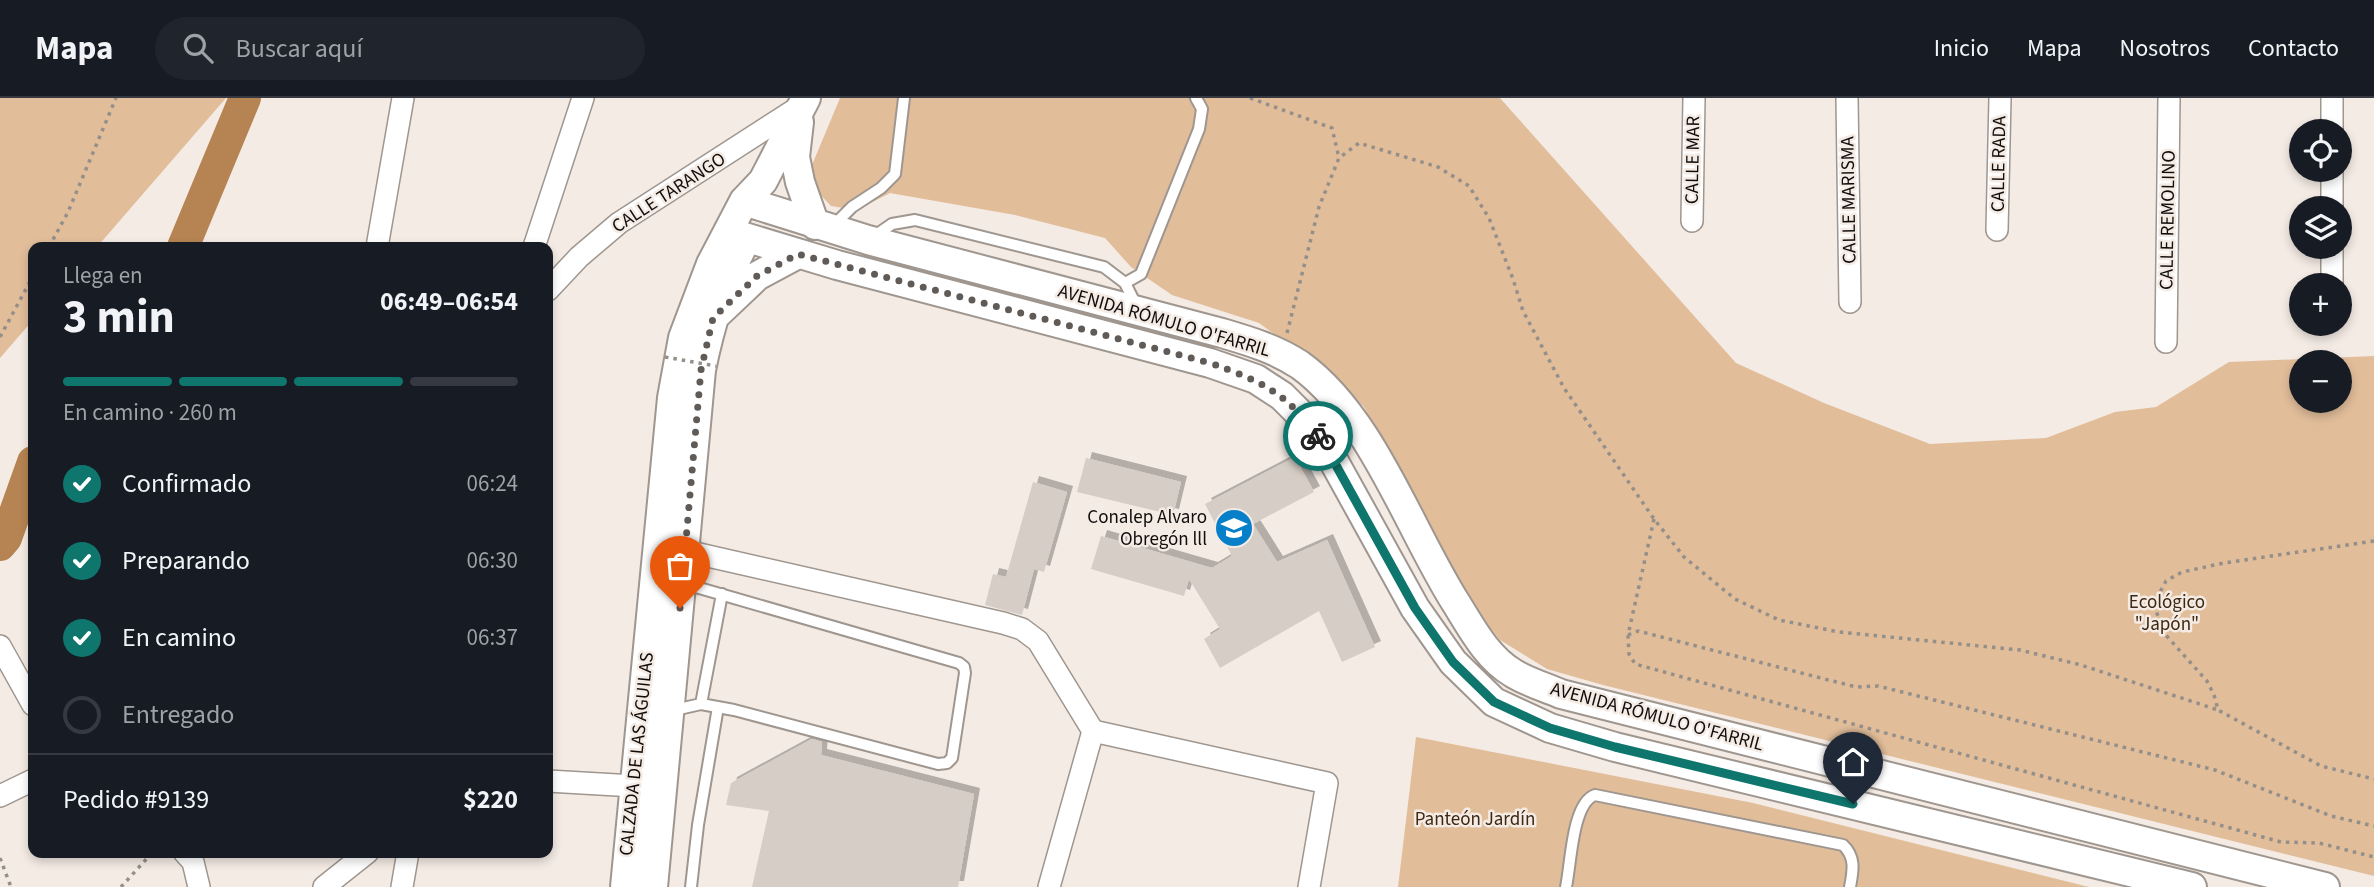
<!DOCTYPE html>
<html lang="es">
<meta charset="utf-8">
<style>
:root{--surface:#171b24;--page:#20242c;--text:#f1f3f6;--muted:#9ea1a6;--line:#363941;--accent:#0f766e}
body{margin:0;font-family:"Source Sans 3",sans-serif;background:var(--page);color:var(--text);height:100vh;display:flex;flex-direction:column;font-size:26px;white-space:nowrap}
*{box-sizing:border-box;margin:0}
p{font-size:23px;color:var(--muted)}
.icon{flex:none;width:38px;height:38px;fill:none;stroke:currentColor;stroke-width:2;stroke-linecap:round;stroke-linejoin:round}
.map{position:relative;flex:1;overflow:hidden}
.panel{position:absolute;left:28px;top:144px;width:525px;height:616px;display:flex;flex-direction:column;background:var(--surface);border-radius:14px;box-shadow:0 4px 10px #0003}
.panel>*{flex:none}
.controls{position:absolute;left:2289px;top:21px;display:grid;gap:14px}
.controls a{display:grid;place-items:center;width:63px;height:63px;border-radius:50%;background:var(--surface);box-shadow:0 4px 10px #0003;font-size:35px}
.pin{position:absolute;display:grid;place-items:center;width:60px;height:60px;color:#fff;margin:-72px -30px;border-radius:50% 50% 50% 0;rotate:-45deg;box-shadow:0 0 7px #0007}
.pin .icon{rotate:45deg}
.courier{position:absolute;display:grid;place-items:center;width:70px;height:70px;margin:-35px;border:5px solid #0f766e;border-radius:50%;background:#fff;color:#222;box-shadow:0 2px 9px #0007}
.overview em{font-style:normal;font-weight:700}
.overview div{display:flex;flex-direction:column-reverse}
.overview{display:flex;align-items:center;justify-content:space-between;height:119px;padding:0 35px}
h1{font-size:46px;font-weight:700;line-height:52px}
.bar{display:grid;grid-template-columns:repeat(4,1fr);gap:10px 7px;align-content:center;height:84px;padding:0 35px}
.bar i{height:9px;border-radius:5px;background:var(--line)}
.bar .current{background:var(--accent)}
.bar p{grid-column:span 4}
.line{display:flex;align-items:center;gap:18px;padding:0 35px;border-top:2px solid var(--line)}
.line div{flex:1}
ol{padding:0 35px;list-style:none}
li{display:flex;align-items:center;gap:21px;height:77px}
li p{margin-inline-start:auto}
li .icon{padding:7px;border-radius:50%;background:var(--accent);color:#fff;stroke-width:4}
li:last-child{color:var(--muted)}
li i{width:38px;height:38px;border:4px solid var(--line);border-radius:50%}
header{display:flex;align-items:center;gap:42px;box-sizing:border-box;height:98px;padding:0 35px;background:var(--surface);border-bottom:2px solid var(--line)}
header strong{font-size:33px}
nav{display:flex;gap:38px;margin-inline-start:auto;font-size:24px}
.search{width:490px;height:63px;background:var(--page);display:flex;align-items:center;gap:18px;box-sizing:border-box;padding:0 24px;border-radius:38px;color:var(--muted);font-size:26px}
.map>svg:first-child{display:block}
.green{fill:#e1bd9a;fill-rule:evenodd}
.lines{fill:none;stroke-linecap:round;stroke-linejoin:round}
.river{stroke:#b68452;stroke-width:32}
.building{fill:#d6cec6;filter:url(#shadow)}
.service-casing{stroke:#9e968f;stroke-width:14}
.minor-casing{stroke:#9e968f;stroke-width:24}
.secondary-casing{stroke:#9e968f;stroke-width:32}
.path{stroke:#958f8a;stroke-width:3.5;stroke-dasharray:3.5 5;stroke-linecap:butt}
.service{stroke:#fff;stroke-width:10}
.minor{stroke:#fff;stroke-width:21}
.secondary{stroke:#fff;stroke-width:28}
.path-bridge{stroke:#958f8a;stroke-width:3.5;stroke-dasharray:3.5 5;stroke-linecap:butt}
.done{stroke:#605b57;stroke-width:7;stroke-dasharray:0 12.6}
.route{stroke:#0f766e;stroke-width:9}
.labels{text-anchor:middle;dominant-baseline:central;stroke-width:5;stroke-linejoin:round;paint-order:stroke}
.street-label{font-size:19px;fill:#100d0b;stroke:#f4ebe4}
.poi-label{font-size:19px;fill:#100d0b;stroke:#f4ebe4;text-anchor:end}
.park-label{font-size:19px;fill:#3e2812;stroke:#f4ebe4}
</style>
<header>
<strong>Mapa</strong>
<div class="search"><svg class="icon" aria-label="search" viewBox="0 0 24 24"><circle cx="10" cy="10" r="6"/><path d="M15 15l6 6"/></svg>Buscar aquí</div>
<nav><a>Inicio</a><a>Mapa</a><a>Nosotros</a><a>Contacto</a></nav>
</header>
<div class="map">
<svg width="2374" height="789" viewBox="0 0 2374 789">
<defs>
<filter id="shadow"><feDropShadow dx="6" dy="-6" stdDeviation="0" flood-color="#0004"/></filter>
</defs>
<rect width="100%" height="100%" fill="#f4ebe4"/>
<path class="green" d="M 0,0 L 226,0 L 97,149 L 33,149 L 33,222 L 0,260 Z
M 840,0 L 1500,0 L 1736,265 L 1824,305 L 1930,346 L 2046,340 L 2115,314 L 2156,309 L 2229,264 L 2374,258 L 2374,778 L 1603,587 L 1547,571 L 1500,542 L 1473,510 L 1364,309 L 1337,282 L 1259,225 L 1172,197 L 1131,169 L 1105,140 L 1015,117 L 890,95 L 857,112 L 831,108 L 815,91 L 812,67 ZM 2301,264 L 2340,264 L 2340,303 L 2301,303 Z
M 1416,639 L 1753,705 L 2089,789 L 1398,789 Z"/>
<g class="lines">
<path class="river" d="M 183,149 L 245,0
M 0,447 L 6,440 L 33,364"/>
</g>
<path class="building" d="M 1295,359 L 1314,394 L 1253,426 L 1277,464 L 1327,442 L 1375,549 L 1342,564 L 1319,513 L 1220,570 L 1204,541 L 1220,531 L 1189,481 L 1184,498 L 1091,471 L 1101,438 L 1212,470 L 1232,458 L 1205,406 Z
M 1086,360 L 1181,384 L 1173,417 L 1077,394 Z
M 1033,384 L 1067,394 L 1044,474 L 1034,471 L 1022,517 L 985,507 L 993,476 L 1006,479 Z
M 812,641 L 822,644 L 821,657 L 974,696 L 958,789 L 752,789 L 769,713 L 726,707 L 731,685 Z"/>
<g class="lines">
<defs>
<path id="service" d="M 832,129 L 852,109 L 881,90 L 895,76 L 904,0
M 873,139 L 892,126 L 915,122 L 1104,169 L 1125,185 L 1136,207
M 1125,185 L 1141,176 L 1199,31 L 1202,11 L 1196,0
M 701,606 L 722,496
M 670,613 L 701,606 L 734,612 L 938,666 L 947,665 L 952,660 L 965,575 L 964,569 L 959,565 L 682,485
M 691,789 L 698,727 L 718,609
M 1566,789 C 1571,766 1572,705 1595,697 L 1843,747 C 1856,759 1853,773 1850,789"/>
<path id="minor" d="M 1847,0 L 1850,204
M 2332,33 L 2332,0
M 2332,110 L 2332,72
M 1692,123 L 1694,0
M 1997,132 L 2000,0
M 377,149 L 403,0
M 534,149 L 583,0
M 2332,187 L 2332,149
M 548,192 L 579,159 L 619,125 L 799,9
M 2166,244 L 2169,0
M 686,453 L 1003,525 L 1022,531 L 1038,543 L 1093,633 L 1327,685 L 1309,789
M 0,548 L 33,607
M 548,683 L 634,688
M 0,698 L 33,682
M 184,754 L 193,764 L 199,789
M 324,789 L 368,754
M 402,789 L 408,754
M 1049,789 L 1093,633"/>
<path id="secondary" d="M 799,24 L 795,59 L 800,84 L 815,127
M 744,103 L 868,142 L 1222,235 C 1249,243 1276,251 1300,267 C 1372,319 1409,431 1456,505 C 1471,529 1487,560 1513,575 C 1527,584 1545,589 1561,596 L 2325,789
M 728,134 L 837,167 L 1210,265 L 1256,281 L 1282,298 L 1302,318 L 1327,351 L 1415,510 L 1453,564 L 1494,604 L 1550,630 L 1615,649 L 2192,789
M 718,215 L 757,178 L 798,156
M 625,789 L 672,300 L 683,240 L 711,166 L 744,103 L 763,83 L 806,0
M 653,789 L 701,272 C 710,227 723,184 745,144"/>
</defs>
<use href="#service" class="service-casing"/>
<use href="#minor" class="minor-casing"/>
<use href="#secondary" class="secondary-casing"/>
<path class="path" d="M 1250,0 L 1332,30 L 1339,60
M 49,149 L 68,114 L 116,0
M 1287,235 L 1319,109 L 1339,60 L 1359,45 L 1438,69 L 1469,88 L 1489,120 L 1513,181 L 1523,213 L 1564,290 L 1654,421 L 1684,459 L 1735,501 L 1779,522 L 1839,534 L 2020,552 L 2081,567 L 2218,612
M 0,239 L 33,178
M 1654,421 L 1628,537 L 1629,556 L 1635,566 L 2281,744 L 2319,745 L 2374,759
M 2374,443 L 2224,465 L 2182,474 L 2166,483 L 2159,496 L 2156,512 L 2163,534 L 2207,583 L 2214,597 L 2218,612 L 2321,668 L 2374,681
M 1628,537 L 1638,533 L 1856,589 L 1878,588 L 2215,672 L 2331,718 L 2374,728
M 0,760 L 11,789
M 121,789 L 150,757 L 155,754"/>
<use href="#service" class="service"/>
<use href="#minor" class="minor"/>
<use href="#secondary" class="secondary"/>
<path class="path-bridge" d="M 665,259 L 716,268"/>
</g>
<g class="lines">
<path class="done" d="M 680,510 L 701,272 L 713,220 L 757,178 L 798,156 L 1210,265 C 1261,283 1285,294 1318,338"/>
<path class="route" d="M 1318,338 L 1327,351 L 1415,510 L 1453,564 L 1494,604 L 1550,630 L 1615,649 L 1853,706"/>
</g>
<defs>
<symbol id="university-disc" viewBox="-11 -11 22 22"><circle r="9.5" fill="#0780c9" stroke="#f4ebe4"/><path d="M0-5L7-2L0 1L-7-2ZM-4 1L0 2.5L4 1V4Q0 6-4 4Z" fill="#fff"/></symbol>
</defs>
<g fill-rule="evenodd">
<use href="#university-disc" x="1212" y="408" width="44" height="44"/>
</g>
<g class="labels">
<g class="street-label">
<text transform="translate(1693 62) rotate(-89)">CALLE MAR</text>
<text transform="translate(1999 66) rotate(-89)">CALLE RADA</text>
<text transform="translate(669 95) rotate(-33)">CALLE TARANGO</text>
<text transform="translate(1849 102) rotate(-91)">CALLE MARISMA</text>
<text transform="translate(2168 122) rotate(-89)">CALLE REMOLINO</text>
<text transform="translate(1164 223) rotate(16)">AVENIDA RÓMULO O'FARRIL</text>
<text transform="translate(1657 619) rotate(15)">AVENIDA RÓMULO O'FARRIL</text>
<text transform="translate(637 656) rotate(-84)">CALZADA DE LAS ÁGUILAS</text>
</g>
<g class="poi-label">
<text x="1207" y="419">Conalep Alvaro<tspan x="1207" dy="22">Obregón lll</tspan></text>
</g>
<g class="park-label">
<text x="2167" y="504">Ecológico<tspan x="2167" dy="22">"Japón"</tspan></text>
<text x="1475" y="721">Panteón Jardín</text>
</g>
</g>
</svg>
<div class="controls">
<a><svg class="icon" aria-label="locate" viewBox="0 0 24 24"><circle cx="12" cy="12" r="6"/><path d="M12 2v4M12 18v4M2 12h4M18 12h4"/></svg></a>
<a><svg class="icon" aria-label="layers" viewBox="0 0 24 24"><path d="M12 4l9 5-9 5-9-5zM3 14l9 5 9-5"/></svg></a>
<a>+</a>
<a>−</a>
</div>
<div class="pin" style="left:680px;top:510px;background:#ea580c"><svg class="icon" aria-label="bag" viewBox="0 0 24 24"><path d="M5 8h14l-1 12H6zM9 8a3 3 0 0 1 6 0"/></svg></div>
<div class="pin" style="left:1853px;top:706px;background:#1f2937"><svg class="icon" aria-label="home" viewBox="0 0 24 24"><path d="M3 11l9-7 9 7M6 9v11h12V9"/></svg></div>
<div class="courier" style="left:1318px;top:338px"><svg class="icon" aria-label="bike" viewBox="0 0 24 24"><circle cx="6" cy="16" r="4"/><circle cx="18" cy="16" r="4"/><path d="M6 16l4-8h5l3 8M10 8l3 8H6M13 5h3"/></svg></div>
<section class="panel">
<div class="overview"><div><h1>3 min</h1><p>Llega en</p></div><em>06:49–06:54</em></div>
<div class="bar"><i class="current"></i><i class="current"></i><i class="current"></i><i></i><p>En camino · 260 m</p></div>
<ol>
<li><svg class="icon" aria-label="check" viewBox="0 0 24 24"><path d="M5 12l5 5 9-10"/></svg>Confirmado<p>06:24</p></li>
<li><svg class="icon" aria-label="check" viewBox="0 0 24 24"><path d="M5 12l5 5 9-10"/></svg>Preparando<p>06:30</p></li>
<li><svg class="icon" aria-label="check" viewBox="0 0 24 24"><path d="M5 12l5 5 9-10"/></svg>En camino<p>06:37</p></li>
<li><i></i>Entregado</li>
</ol>
<div class="line" style="height:91px"><div>Pedido #9139</div><b>$220</b></div>
</section>
</div>
